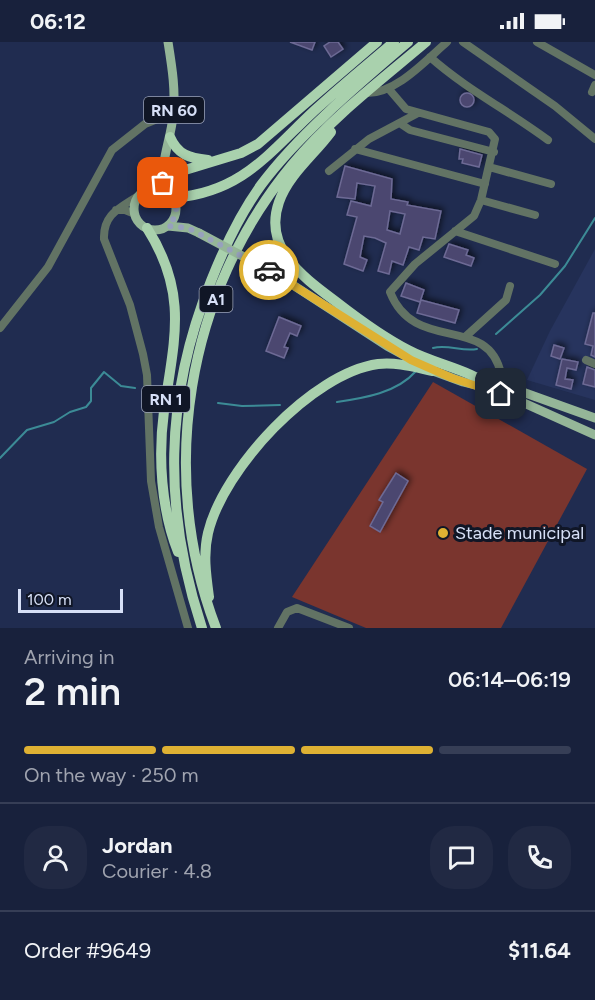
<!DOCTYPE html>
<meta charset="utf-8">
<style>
:root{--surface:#18213c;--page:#212943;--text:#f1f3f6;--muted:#9fa3af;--line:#363e56;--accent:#deb133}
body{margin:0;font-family:Figtree,sans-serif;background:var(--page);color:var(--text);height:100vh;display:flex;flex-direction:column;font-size:22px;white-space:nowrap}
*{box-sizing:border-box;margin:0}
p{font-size:20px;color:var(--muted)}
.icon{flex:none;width:33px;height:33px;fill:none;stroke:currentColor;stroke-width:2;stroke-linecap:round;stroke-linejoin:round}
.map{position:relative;height:586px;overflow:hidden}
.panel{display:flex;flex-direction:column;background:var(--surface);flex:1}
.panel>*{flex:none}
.scale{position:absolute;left:18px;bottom:15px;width:105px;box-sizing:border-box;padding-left:6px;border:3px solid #d7e0f7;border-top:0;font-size:16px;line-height:21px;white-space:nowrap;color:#d7e0f7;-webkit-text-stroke:4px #101626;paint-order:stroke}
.pin{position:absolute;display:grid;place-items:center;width:51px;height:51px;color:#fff;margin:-26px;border-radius:12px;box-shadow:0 3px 9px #0006}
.courier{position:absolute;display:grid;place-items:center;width:60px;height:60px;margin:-30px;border:4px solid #deb133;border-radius:50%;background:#fff;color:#222;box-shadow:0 2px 8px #0007}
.head em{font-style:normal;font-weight:600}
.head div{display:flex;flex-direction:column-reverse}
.head{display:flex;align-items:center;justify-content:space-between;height:102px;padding:0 24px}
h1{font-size:39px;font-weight:600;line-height:45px}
.bar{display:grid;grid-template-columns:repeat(4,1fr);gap:9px 6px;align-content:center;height:72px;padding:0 24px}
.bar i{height:8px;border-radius:4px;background:var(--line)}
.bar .selected{background:var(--accent)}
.bar p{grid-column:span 4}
.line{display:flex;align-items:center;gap:15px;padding:0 24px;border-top:2px solid var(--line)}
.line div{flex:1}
.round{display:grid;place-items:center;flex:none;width:63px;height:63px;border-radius:24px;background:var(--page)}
.status{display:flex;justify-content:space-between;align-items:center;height:42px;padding:0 30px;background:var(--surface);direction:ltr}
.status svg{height:16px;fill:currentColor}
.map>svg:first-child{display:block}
.built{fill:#27345e}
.green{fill:#7a352e}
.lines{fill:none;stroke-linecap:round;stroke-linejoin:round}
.stream{stroke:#3c8b96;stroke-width:2}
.building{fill:#4b476f;stroke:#6d6a95;stroke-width:1.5;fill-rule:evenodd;filter:url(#shadow)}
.minor{stroke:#627364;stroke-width:8}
.major{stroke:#95b698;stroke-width:9}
.highway{stroke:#a9d1ad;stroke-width:10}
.major-bridge{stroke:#95b698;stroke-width:9}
.done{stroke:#97a1bd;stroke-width:6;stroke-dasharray:0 10.8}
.route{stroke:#deb133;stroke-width:8}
.poi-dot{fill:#deb133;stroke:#101626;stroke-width:2}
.labels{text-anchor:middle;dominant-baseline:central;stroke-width:6;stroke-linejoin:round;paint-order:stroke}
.shield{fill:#101626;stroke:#9ba3b8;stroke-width:1.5}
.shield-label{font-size:16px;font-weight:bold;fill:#d7e0f7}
.poi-label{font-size:18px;fill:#d7e0f7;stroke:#101626;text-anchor:start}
</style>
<div class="status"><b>06:12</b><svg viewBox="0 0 49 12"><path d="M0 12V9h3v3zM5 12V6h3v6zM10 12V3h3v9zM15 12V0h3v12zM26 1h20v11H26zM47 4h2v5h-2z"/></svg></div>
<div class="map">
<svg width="595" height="586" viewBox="0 0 595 586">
<defs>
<filter id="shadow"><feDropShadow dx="2.5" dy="-2.5" stdDeviation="3" flood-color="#0009"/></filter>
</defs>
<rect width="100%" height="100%" fill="#202c50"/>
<path class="built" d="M 595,207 L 595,358 L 527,338 L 550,289 Z"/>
<path class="green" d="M 433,340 L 587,427 L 501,586 L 366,586 L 292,555 Z"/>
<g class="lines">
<path class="stream" d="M 496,292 L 540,253 L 565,224 L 595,176
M 433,306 C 448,302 462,310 477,307
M 337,360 C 364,356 397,351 416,329
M 218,361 L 242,364 L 280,363
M 0,416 L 27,388 L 54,380 L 70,370 L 86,365 L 91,359 L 91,346 L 104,330 L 121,344 L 135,346"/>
</g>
<path class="building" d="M 290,0 L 315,0 L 312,8 Z
M 330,0 L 338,0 L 343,7 L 331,15 L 324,4 Z
M460 58a7 7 0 1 1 14 0a7 7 0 1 1-14 0Z
M 460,107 L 482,113 L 479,125 L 462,121 L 463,117 L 459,117 Z
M 345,124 L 392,137 L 391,157 L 408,160 L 407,163 L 441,169 L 435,197 L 423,195 L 419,208 L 409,205 L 403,223 L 392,219 L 389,232 L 378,229 L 386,201 L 375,196 L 364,194 L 360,215 L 367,218 L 363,229 L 344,222 L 357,175 L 347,173 L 351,159 L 371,164 L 375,144 L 357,141 L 355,157 L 337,155 ZM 390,169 L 405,172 L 400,192 L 387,188 Z
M 449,202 L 468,208 L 466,213 L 474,216 L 471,224 L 444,215 Z
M 406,241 L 424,248 L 420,260 L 401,254 Z
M 421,258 L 459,268 L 455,281 L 417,271 Z
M 593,271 L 595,271 L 595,315 L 591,313 L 593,304 L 585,302 Z
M 279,275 L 301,284 L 297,294 L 290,291 L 284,305 L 288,306 L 284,316 L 266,309 Z
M 554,303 L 564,306 L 560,317 L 551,314 Z
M 562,317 L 578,320 L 576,328 L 567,326 L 565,337 L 573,338 L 571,347 L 556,343 Z
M 587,325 L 595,328 L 595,345 L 583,342 Z
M 396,431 L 408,439 L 380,490 L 370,484 L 383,460 L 379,458 Z"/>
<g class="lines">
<path class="minor" d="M 463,0 L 555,64 L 595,97
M 537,0 L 595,33
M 430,15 C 466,47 509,69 548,98
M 388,46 L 406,67 L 489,90 L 495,97 L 481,158 L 474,174 L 415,222 L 390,250 C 415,313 488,271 501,332 L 495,348
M 592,50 L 595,43
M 366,51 C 396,52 426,18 447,0
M 401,82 L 410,88 L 494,110
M 355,107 L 485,142
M 489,125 L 551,142
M 329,129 L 369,97 L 418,71
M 138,154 C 120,166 103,172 104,197 L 130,263 L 143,312 L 147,333 L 151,439 L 159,485 L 188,586
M 481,158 L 535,173
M 116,168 L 125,168 L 135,172
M 455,189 L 555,222
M 0,286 L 48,225 L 112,108 L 145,82 L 167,73 L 173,74
M 465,295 L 506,258 L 510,244
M 586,318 L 595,322
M 278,586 L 287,570 L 297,566 L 349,586"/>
<path class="major" d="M134 167a21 21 0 1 1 42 0a21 21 0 1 1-42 0Z
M 165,148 C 158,125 171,98 173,74 C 176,49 172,25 168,0
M 168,184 L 188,186 L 199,191
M 276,232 L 387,304 L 433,329 L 463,340 L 495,348 L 595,393
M 495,348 L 517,348 L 595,376"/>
<path class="highway" d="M 331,90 C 314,113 289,132 279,160 C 262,208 306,237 339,262 C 361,279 383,295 408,308 C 436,323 471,327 495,348
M 170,95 C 178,113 189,116 208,118
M 162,135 L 241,111 L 258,102 L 377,0
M 174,156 C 242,150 268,112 314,69 C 340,45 367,23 394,0
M 147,186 C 189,252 174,298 164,369 C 158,414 161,467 178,510
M 209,555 C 206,533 203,512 208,491 C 223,427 312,331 378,322 C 397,320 414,325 433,329
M 202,586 C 163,468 164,355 211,239 C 224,206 240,172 261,143 C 298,93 360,41 408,0
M 216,586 C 157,431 186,251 292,123 C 331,76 380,39 426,0"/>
<path class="major-bridge" d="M 199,191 L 276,232"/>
</g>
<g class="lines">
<path class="done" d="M 163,141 L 162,135 L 154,146 L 170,151 C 179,162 178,174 168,184 L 188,186 L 269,228"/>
<path class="route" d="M 269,228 L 411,318 L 452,336 L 501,352"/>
</g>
<circle class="poi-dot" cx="443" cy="491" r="6"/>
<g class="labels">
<g class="shield">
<rect x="144" y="55" width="60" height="26" rx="4.5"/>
<rect x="199.5" y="244" width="33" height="26" rx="4.5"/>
<rect x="142" y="344" width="48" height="26" rx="4.5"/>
</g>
<g class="shield-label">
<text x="174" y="68">RN 60</text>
<text x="216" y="257">A1</text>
<text x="166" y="357">RN 1</text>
</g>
<g class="poi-label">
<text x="455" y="491">Stade municipal</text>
</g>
</g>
</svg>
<div class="scale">100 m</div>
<div class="pin" style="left:163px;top:141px;background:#ea580c"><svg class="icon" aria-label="bag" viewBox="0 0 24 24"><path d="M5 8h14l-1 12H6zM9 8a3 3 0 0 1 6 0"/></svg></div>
<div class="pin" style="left:501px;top:352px;background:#1f2937"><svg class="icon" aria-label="home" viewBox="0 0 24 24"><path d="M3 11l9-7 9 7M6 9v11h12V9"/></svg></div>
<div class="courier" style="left:269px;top:228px"><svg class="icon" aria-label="car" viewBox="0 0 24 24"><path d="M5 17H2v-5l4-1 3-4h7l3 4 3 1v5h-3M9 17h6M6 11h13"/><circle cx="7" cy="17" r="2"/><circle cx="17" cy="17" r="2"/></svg></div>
</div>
<section class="panel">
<div class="head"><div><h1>2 min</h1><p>Arriving in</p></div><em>06:14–06:19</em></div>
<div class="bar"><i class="selected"></i><i class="selected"></i><i class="selected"></i><i></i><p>On the way · 250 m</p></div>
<div class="line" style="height:108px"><a class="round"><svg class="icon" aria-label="person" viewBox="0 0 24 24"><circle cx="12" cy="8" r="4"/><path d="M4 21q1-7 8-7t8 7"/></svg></a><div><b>Jordan</b><p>Courier · 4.8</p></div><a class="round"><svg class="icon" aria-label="chat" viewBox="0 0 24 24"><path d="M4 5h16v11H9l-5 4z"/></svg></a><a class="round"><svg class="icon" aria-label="phone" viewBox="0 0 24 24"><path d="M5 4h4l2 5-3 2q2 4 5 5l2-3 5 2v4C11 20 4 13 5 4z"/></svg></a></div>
<div class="line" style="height:78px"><div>Order #9649</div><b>$11.64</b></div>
</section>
